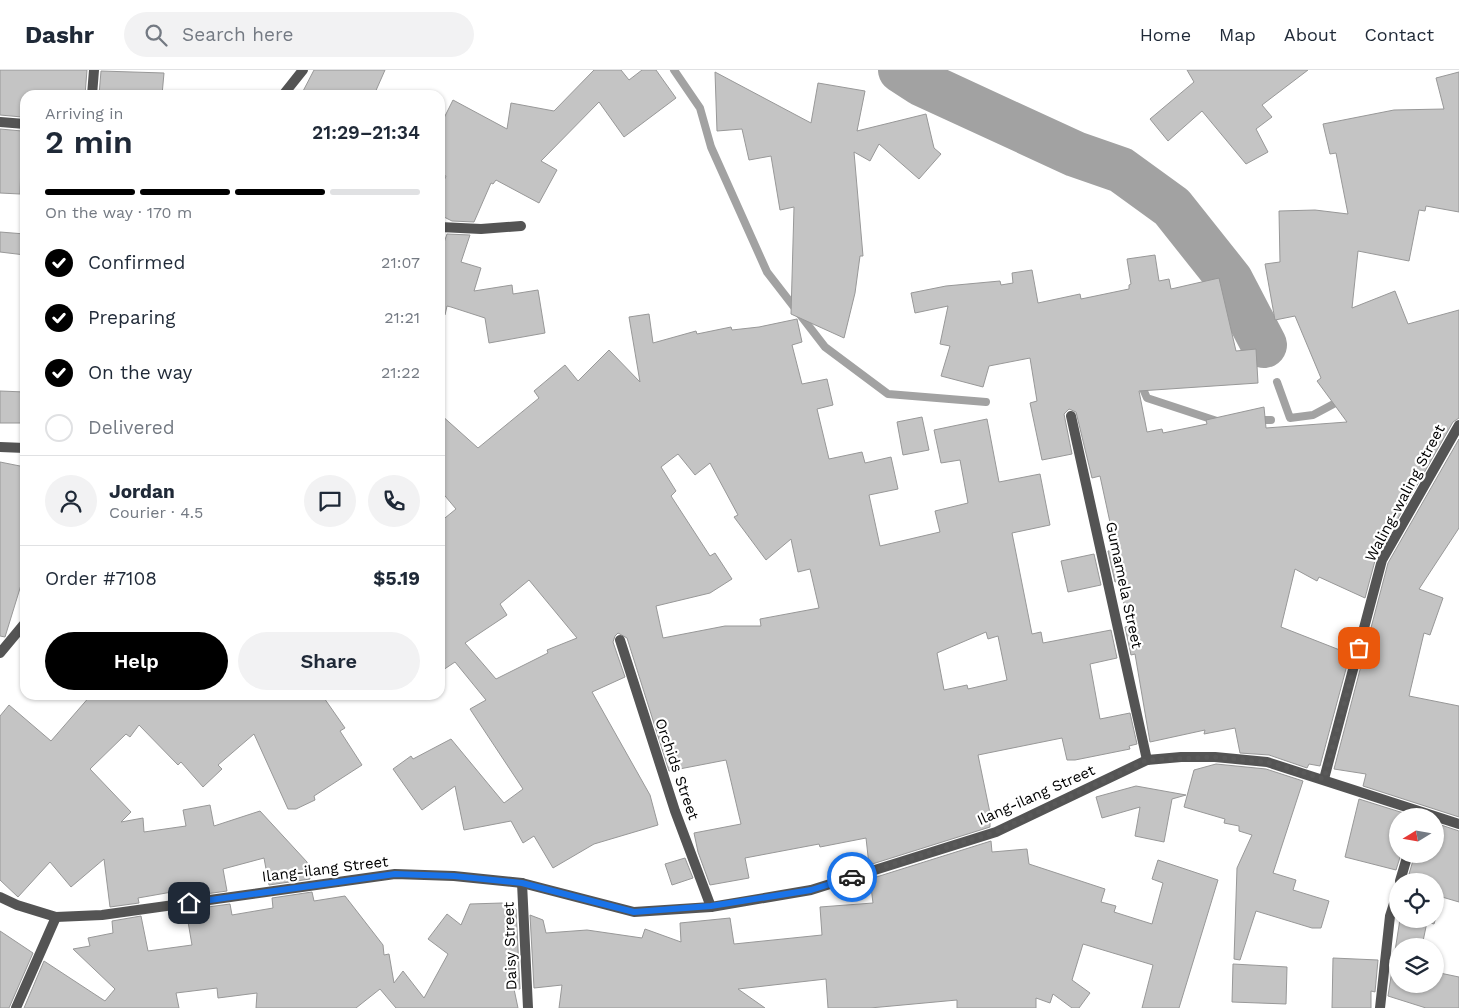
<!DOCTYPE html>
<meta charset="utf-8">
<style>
:root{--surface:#fff;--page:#f2f2f3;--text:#1f2937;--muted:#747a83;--line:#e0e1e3;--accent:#000}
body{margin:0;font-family:"Work Sans",sans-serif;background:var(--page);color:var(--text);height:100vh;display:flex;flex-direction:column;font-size:19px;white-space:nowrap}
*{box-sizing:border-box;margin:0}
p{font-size:16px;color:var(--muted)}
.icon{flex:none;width:28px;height:28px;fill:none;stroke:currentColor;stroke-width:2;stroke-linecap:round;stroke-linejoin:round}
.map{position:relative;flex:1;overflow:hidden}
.panel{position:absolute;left:20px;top:20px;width:425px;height:610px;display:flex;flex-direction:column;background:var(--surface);border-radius:15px;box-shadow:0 1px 4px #0004}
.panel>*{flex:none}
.needle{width:32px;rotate:259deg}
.fabs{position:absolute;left:1389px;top:738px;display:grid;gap:10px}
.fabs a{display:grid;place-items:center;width:55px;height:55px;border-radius:50%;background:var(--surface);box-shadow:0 1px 4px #0004;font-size:25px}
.pin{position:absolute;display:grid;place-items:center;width:42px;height:42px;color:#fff;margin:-21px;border-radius:10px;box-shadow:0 2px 8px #0006}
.courier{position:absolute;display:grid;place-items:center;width:50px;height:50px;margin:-25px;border:4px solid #1a73e8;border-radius:50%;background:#fff;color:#222;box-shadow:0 1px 6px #0007}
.head em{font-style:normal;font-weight:600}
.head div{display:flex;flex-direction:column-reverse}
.head{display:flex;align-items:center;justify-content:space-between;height:85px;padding:0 25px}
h1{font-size:32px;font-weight:600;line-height:38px}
.bar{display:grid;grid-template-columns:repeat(4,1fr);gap:8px 5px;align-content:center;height:60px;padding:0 25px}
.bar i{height:6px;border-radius:4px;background:var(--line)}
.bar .selected{background:var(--accent)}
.bar p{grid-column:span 4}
.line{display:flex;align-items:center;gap:12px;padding:0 25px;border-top:1px solid var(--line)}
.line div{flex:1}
.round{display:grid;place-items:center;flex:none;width:52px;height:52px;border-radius:26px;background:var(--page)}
ol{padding:0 25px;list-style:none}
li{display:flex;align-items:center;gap:15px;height:55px}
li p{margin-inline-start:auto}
li .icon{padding:5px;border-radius:50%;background:var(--accent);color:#fff;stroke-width:4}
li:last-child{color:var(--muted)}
li i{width:28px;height:28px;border:2px solid var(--line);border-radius:50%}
.button{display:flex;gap:10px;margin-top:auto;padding:10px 25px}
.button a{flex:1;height:58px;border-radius:30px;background:var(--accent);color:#fff;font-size:20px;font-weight:600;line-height:58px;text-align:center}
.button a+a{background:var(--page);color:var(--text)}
header{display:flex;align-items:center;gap:30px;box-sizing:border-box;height:70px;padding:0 25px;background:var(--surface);border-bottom:1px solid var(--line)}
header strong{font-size:24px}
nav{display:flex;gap:28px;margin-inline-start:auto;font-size:18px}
.search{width:350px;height:45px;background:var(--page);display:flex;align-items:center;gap:12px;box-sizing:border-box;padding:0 18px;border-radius:28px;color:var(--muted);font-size:19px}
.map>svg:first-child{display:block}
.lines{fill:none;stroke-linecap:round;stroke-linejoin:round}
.stream{stroke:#a2a2a2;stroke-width:8}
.river{stroke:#a2a2a2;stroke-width:46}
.building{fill:#c4c4c4;stroke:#989898;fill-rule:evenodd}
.minor{stroke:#545454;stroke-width:10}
.tertiary{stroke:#545454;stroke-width:10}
.done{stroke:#595959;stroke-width:5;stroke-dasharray:0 9}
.route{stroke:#1a73e8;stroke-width:6}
.labels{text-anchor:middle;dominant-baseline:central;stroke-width:4.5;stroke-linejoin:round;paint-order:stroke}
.street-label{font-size:15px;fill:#000;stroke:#fff}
</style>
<header>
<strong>Dashr</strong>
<div class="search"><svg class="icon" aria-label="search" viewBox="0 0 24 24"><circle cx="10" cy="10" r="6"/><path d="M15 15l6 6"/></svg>Search here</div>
<nav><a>Home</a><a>Map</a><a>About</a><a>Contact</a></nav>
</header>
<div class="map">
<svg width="1459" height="938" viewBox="0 0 1459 938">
<rect width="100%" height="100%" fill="#fff"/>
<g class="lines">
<path class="stream" d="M 674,0 L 700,38 L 711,77 L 767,202 L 825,277 L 888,324 L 986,332
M 1140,312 L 1147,328 L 1217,351
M 1277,312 L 1290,348 L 1313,345 L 1341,330
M 1256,350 L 1271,350"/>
<path class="river" d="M 901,0 L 921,13 L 1075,84 L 1121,100 L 1172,137 L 1230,210 L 1264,275"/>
</g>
<path class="building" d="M 0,0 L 87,0 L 85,25 L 25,25 L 22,47 L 0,45 Z
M 314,0 L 385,0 L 374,25 L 301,25 Z
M 594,0 L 621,0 L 629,10 L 642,0 L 656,0 L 676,28 L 624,67 L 599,32 L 541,91 L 557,100 L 539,133 L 496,110 L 493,114 L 491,113 L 474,152 L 452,151 L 440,145 L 440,120 L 446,106 L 440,104 L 440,56 L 453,30 L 507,59 L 511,33 L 554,41 Z
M 1187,0 L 1308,0 L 1262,35 L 1272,47 L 1256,59 L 1268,82 L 1246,94 L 1202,41 L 1168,71 L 1150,49 L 1194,12 Z
M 101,1 L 164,3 L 162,25 L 126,23 L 126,25 L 99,25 Z
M 715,2 L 811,53 L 818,13 L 865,21 L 857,61 L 926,44 L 934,78 L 941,84 L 919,109 L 879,74 L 870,91 L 854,82 L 863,186 L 860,186 L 855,223 L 844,268 L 791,244 L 794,137 L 780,140 L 771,86 L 749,90 L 742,59 L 717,61 Z
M 1459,2 L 1459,142 L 1426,136 L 1425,141 L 1419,140 L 1409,191 L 1358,181 L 1352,238 L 1395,221 L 1408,254 L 1459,240 L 1459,348 L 1453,352 L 1376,487 L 1365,528 L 1319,507 L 1317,511 L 1295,499 L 1281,557 L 1350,584 L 1320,696 L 1309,694 L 1307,698 L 1269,685 L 1240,683 L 1235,658 L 1204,664 L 1205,660 L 1150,672 L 1135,584 L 1131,585 L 1125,557 L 1129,556 L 1119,511 L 1115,512 L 1108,481 L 1116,480 L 1100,406 L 1092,408 L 1076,342 L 1069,339 L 1064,344 L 1072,384 L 1042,390 L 1030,333 L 1037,331 L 1030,288 L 989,296 L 983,317 L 941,306 L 950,276 L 940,274 L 948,236 L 915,243 L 911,223 L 946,216 L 1000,211 L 1001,215 L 1013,213 L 1012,203 L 1032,200 L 1038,233 L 1080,224 L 1081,229 L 1129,219 L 1129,215 L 1131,214 L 1127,189 L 1155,185 L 1159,211 L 1169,209 L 1171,219 L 1219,208 L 1236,281 L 1256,279 L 1258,313 L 1139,321 L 1147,362 L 1162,359 L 1163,363 L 1207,354 L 1206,350 L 1264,337 L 1266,358 L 1347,352 L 1317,311 L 1321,308 L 1295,246 L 1275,250 L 1265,194 L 1280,192 L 1279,141 L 1315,140 L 1348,144 L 1336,83 L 1330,84 L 1323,54 L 1394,40 L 1444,39 L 1436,8 Z
M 0,59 L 22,61 L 20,124 L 0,123 Z
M 0,162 L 25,164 L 25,185 L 0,182 Z
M 447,164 L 470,165 L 461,192 L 481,198 L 474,221 L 512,215 L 513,224 L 538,220 L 545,263 L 489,273 L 485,248 L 451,237 L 447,236 L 445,245 L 440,244 L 440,184 Z
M 649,244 L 653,273 L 696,261 L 697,264 L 731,257 L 732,260 L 759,257 L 797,249 L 802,272 L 792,275 L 802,314 L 827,309 L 833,335 L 817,339 L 829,389 L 862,382 L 865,393 L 891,387 L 898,419 L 869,425 L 880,476 L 940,462 L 935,441 L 968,433 L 960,390 L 941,393 L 934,360 L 987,349 L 999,412 L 1040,404 L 1050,455 L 1012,463 L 1032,564 L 1041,562 L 1043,573 L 1111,560 L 1117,588 L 1090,594 L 1100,649 L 1130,643 L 1137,674 L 1129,676 L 1130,679 L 1075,690 L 1067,690 L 1062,668 L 978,685 L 990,743 L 990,757 L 869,795 L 866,768 L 820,777 L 819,774 L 745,788 L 749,808 L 710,815 L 698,782 L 694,763 L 741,754 L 726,690 L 669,701 L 627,568 L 618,563 L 615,566 L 613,572 L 625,607 L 592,622 L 650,725 L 658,755 L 594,774 L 553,798 L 534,766 L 523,773 L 511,751 L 464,760 L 455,716 L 422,740 L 393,699 L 411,686 L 413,689 L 451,669 L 504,733 L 523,719 L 470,639 L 486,630 L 455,592 L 440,602 L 440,452 L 456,439 L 440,420 L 440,344 L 478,378 L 539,328 L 534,321 L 565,295 L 578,311 L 609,280 L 640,312 L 629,247 ZM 678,384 L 695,405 L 710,393 L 738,445 L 734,447 L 766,490 L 791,469 L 798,502 L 810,499 L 819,538 L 760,549 L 761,556 L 725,556 L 663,568 L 656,536 L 710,523 L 732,509 L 715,483 L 710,486 L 671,426 L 676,421 L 661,397 ZM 529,510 L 577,568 L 547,580 L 548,583 L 496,609 L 465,573 L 507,545 L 500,534 ZM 986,562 L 988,569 L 998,566 L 1007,610 L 968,619 L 967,615 L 944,620 L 937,583 Z
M 0,321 L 25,322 L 25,353 L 0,353 Z
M 922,347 L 929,380 L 903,385 L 897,352 Z
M 1459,369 L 1459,458 L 1419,519 L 1443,528 L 1430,565 L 1424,563 L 1409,626 L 1459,636 L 1459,747 L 1363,716 L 1366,704 L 1334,699 L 1388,493 Z
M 0,392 L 25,397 L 25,502 L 5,567 L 0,566 Z
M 1094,484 L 1101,515 L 1068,522 L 1061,491 Z
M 91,625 L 322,625 L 345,658 L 340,661 L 362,695 L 314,726 L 315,730 L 296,739 L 288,739 L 254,664 L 218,695 L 222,699 L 203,717 L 181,692 L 178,695 L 139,655 L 130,667 L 126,664 L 90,699 L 131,742 L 121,752 L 143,748 L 144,762 L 186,756 L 183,740 L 210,735 L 214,756 L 260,741 L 307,792 L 310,809 L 269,815 L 264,788 L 223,799 L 227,821 L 184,827 L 183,820 L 138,828 L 139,833 L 110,837 L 104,789 L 71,817 L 50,792 L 18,827 L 0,810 L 0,646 L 9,635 L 51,671 Z
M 1216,694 L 1266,699 L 1303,711 L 1273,803 L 1296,810 L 1293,820 L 1329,831 L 1321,858 L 1312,858 L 1256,841 L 1240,890 L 1234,889 L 1237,798 L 1252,765 L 1239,761 L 1239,756 L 1224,753 L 1225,749 L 1184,737 L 1194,700 Z
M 1136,716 L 1186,725 L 1172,729 L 1164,772 L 1135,766 L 1140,737 L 1102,748 L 1096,727 Z
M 1359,729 L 1413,746 L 1398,746 L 1398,784 L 1401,784 L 1396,800 L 1345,787 Z
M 1435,753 L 1459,761 L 1459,832 L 1442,827 L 1434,854 L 1427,852 L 1422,876 L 1398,876 L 1398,914 L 1435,914 L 1435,902 L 1459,907 L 1459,938 L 1426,938 L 1388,926 L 1400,849 L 1435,849 L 1435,811 L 1410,811 L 1412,805 L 1409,804 L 1415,784 L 1435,784 Z
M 991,771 L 992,782 L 1027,779 L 1029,794 L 1105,819 L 1101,832 L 1116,836 L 1114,842 L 1152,854 L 1163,813 L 1152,809 L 1158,790 L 1218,810 L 1179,938 L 1142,938 L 1153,895 L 1083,874 L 1072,910 L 1090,923 L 1079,938 L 1072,938 L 1053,924 L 1050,933 L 1036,928 L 1036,938 L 957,938 L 957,930 L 870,938 L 828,938 L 826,909 L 738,919 L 765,938 L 559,938 L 562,915 L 534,918 L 530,845 L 543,850 L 546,863 L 587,860 L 642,868 L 645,859 L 681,872 L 680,853 L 730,848 L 734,874 L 822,865 L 820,837 L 873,833 L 870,809 Z
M 685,788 L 693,808 L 672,815 L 665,794 Z
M 312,822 L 314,831 L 345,826 L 383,875 L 384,885 L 389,884 L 394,913 L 403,901 L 424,928 L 448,884 L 428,869 L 447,844 L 461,855 L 470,834 L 502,833 L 516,839 L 520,919 L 514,919 L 518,938 L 396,938 L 380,919 L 356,938 L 256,938 L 257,923 L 218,928 L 217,918 L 176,923 L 179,938 L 24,938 L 44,891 L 105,931 L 115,919 L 73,879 L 90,876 L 88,868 L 113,863 L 112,851 L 141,846 L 148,881 L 192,875 L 186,840 L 230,834 L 232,845 L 273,838 L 272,828 Z
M 0,861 L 33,883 L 9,938 L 0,938 Z
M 1333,888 L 1378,890 L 1375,922 L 1371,921 L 1371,938 L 1332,938 Z
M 1233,894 L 1287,897 L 1286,934 L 1232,932 Z"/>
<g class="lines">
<path class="minor" d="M 92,25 L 94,0
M 283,25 L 303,0
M 0,52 L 25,54
M 440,157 L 481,159 L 521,156
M 1071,346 L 1147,690
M 0,377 L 25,378
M 620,570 L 675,741 L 711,837
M 0,583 L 25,553
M 1324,709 L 1382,490 L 1459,355
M 1400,811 L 1408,784
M 522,813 L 528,938
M 16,938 L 56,847
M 1380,938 L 1390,846 L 1398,821"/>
<path class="tertiary" d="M 0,827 L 17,835 L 56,847 L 102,845 L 395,804 L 454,806 L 522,813 L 634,842 L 711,837 L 811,820 L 996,762 L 1147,690 L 1181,687 L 1215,687 L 1267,692 L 1459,754"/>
</g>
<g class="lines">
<path class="done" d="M 852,807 L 996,762 L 1147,690 L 1214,687 L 1267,692 L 1324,709 L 1359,578"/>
<path class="route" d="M 189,833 L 395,804 L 454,806 L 522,813 L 634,842 L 711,836 L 811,820 L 852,807"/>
</g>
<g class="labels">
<g class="street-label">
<text transform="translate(1405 423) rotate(-62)">Waling-waling Street</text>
<text transform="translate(1124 515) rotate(78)">Gumamela Street</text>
<text transform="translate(677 699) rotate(71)">Orchids Street</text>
<text transform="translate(1036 725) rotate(-24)">Ilang-ilang Street</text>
<text transform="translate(325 799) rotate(-7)">Ilang-ilang Street</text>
<text transform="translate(510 876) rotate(-92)">Daisy Street</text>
</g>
</g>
</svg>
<div class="fabs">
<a><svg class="needle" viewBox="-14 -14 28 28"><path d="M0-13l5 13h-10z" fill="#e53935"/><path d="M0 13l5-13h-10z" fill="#747a83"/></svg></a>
<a><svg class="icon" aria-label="locate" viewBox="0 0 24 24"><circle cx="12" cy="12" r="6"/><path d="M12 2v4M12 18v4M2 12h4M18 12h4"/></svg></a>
<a><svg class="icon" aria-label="layers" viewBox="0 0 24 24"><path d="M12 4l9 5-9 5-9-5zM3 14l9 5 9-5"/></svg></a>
</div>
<div class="pin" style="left:1359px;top:578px;background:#ea580c"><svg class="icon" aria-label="bag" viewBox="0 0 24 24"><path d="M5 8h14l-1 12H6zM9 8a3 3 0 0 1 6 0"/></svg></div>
<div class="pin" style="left:189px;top:833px;background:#1f2937"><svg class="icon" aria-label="home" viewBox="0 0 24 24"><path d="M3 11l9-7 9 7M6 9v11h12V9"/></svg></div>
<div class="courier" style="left:852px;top:807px"><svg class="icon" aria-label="car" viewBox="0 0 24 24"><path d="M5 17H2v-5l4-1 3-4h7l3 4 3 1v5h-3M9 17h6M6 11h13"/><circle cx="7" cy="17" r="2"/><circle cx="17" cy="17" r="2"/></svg></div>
<section class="panel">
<div class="head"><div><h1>2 min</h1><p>Arriving in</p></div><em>21:29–21:34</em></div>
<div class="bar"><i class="selected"></i><i class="selected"></i><i class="selected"></i><i></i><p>On the way · 170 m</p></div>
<ol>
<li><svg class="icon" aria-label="check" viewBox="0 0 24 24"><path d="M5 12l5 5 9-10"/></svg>Confirmed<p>21:07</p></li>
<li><svg class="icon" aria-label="check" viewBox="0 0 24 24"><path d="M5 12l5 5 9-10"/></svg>Preparing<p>21:21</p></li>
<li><svg class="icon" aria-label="check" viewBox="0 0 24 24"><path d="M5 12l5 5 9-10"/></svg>On the way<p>21:22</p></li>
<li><i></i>Delivered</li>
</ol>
<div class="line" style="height:90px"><a class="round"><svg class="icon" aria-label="person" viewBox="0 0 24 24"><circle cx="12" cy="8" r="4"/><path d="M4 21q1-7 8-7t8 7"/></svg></a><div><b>Jordan</b><p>Courier · 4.5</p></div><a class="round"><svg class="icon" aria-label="chat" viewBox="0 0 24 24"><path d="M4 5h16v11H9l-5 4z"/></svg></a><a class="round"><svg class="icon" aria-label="phone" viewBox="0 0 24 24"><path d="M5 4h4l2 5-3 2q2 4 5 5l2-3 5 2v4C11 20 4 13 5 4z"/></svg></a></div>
<div class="line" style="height:65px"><div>Order #7108</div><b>$5.19</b></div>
<div class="button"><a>Help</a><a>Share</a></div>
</section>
</div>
